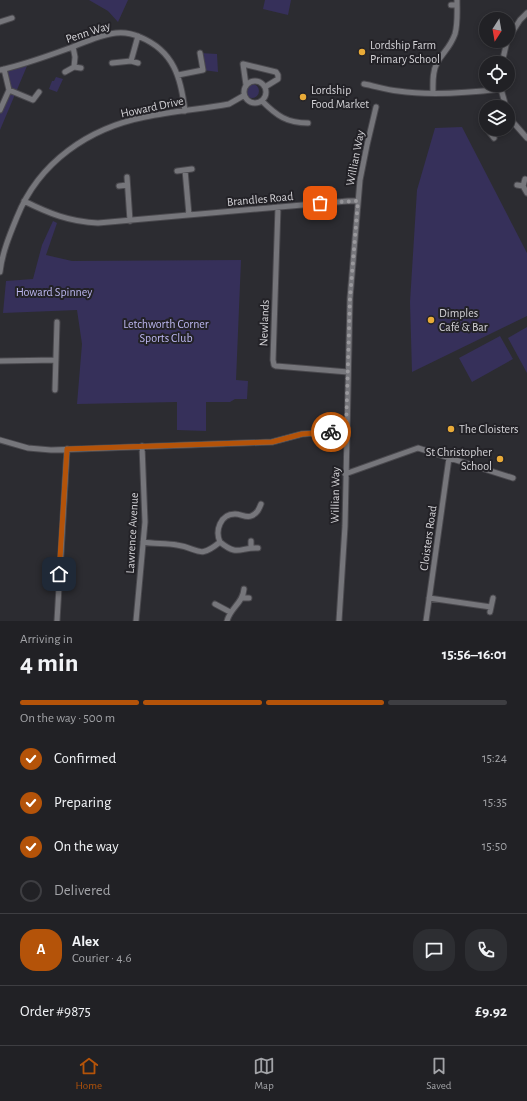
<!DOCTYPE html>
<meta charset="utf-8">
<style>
:root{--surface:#212125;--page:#2d2e32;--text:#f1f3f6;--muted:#a2a3a7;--line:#3e3e42;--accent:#b45309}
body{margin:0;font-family:"Alegreya Sans",sans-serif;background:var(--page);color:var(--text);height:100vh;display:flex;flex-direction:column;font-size:15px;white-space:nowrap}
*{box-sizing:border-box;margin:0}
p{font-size:13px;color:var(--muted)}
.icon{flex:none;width:22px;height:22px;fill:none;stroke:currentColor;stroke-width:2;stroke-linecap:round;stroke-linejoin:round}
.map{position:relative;height:621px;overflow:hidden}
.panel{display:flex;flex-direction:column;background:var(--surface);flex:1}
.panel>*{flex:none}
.needle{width:26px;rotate:191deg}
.buttons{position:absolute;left:479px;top:12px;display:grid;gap:8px}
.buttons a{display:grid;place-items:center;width:36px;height:36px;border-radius:50%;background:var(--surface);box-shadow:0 2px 6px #0003,0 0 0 1px var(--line);font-size:20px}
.pin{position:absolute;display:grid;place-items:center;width:34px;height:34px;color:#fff;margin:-17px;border-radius:8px;box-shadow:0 2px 6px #0006}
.courier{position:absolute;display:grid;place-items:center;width:40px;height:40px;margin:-20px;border:3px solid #b45309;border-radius:50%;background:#fff;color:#222;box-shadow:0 1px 5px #0007}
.overview em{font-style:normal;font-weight:700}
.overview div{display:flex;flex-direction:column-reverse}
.overview{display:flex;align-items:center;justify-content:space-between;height:68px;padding:0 20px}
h1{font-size:26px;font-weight:700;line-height:30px}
.bar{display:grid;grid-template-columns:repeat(4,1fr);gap:6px 4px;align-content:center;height:48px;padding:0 20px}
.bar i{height:5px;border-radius:3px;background:var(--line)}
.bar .selected{background:var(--accent)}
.bar p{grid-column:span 4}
.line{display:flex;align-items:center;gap:10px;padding:0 20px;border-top:1px solid var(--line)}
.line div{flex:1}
.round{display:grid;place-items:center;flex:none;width:42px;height:42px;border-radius:16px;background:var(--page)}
ol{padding:0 20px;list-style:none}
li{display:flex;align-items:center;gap:12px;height:44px}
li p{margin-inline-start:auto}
li .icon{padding:4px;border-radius:50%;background:var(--accent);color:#fff;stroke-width:4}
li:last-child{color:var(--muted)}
li i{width:22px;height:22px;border:2px solid var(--line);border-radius:50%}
.menu{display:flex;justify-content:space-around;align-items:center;height:56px;border-top:1px solid var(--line);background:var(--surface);font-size:11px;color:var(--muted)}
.menu a{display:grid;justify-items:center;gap:2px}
.menu .selected{color:var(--accent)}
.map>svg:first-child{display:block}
.green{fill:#36305a}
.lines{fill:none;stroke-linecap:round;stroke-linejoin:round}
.street-casing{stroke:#4a494e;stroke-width:7}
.street{stroke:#76767b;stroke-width:5}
.done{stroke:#99989c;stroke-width:4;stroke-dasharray:0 7.2}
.route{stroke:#b45309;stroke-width:5}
.poi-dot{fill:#e9ab38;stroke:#232227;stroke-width:1.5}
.labels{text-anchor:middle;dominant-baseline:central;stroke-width:4;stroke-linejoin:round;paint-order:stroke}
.street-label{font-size:12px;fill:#d3d2d6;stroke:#232227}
.poi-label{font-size:12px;fill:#d3d2d6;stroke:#232227;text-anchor:start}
.park-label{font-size:12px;fill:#bcb7f0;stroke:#232227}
</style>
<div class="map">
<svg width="527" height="621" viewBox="0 0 527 621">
<rect width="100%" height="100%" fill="#2c2c31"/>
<path class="green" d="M 89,0 L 128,0 L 118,22 L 108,11 Z
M 265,0 L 291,0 L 288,15 L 263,9 Z
M 200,53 L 217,54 L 218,72 L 203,70 Z
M 27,66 L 0,130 L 0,112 L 10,88 L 7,71 Z
M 56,77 L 63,79 L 57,92 L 49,89 L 52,81 L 54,81 Z
M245 91a7 7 0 1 1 14 0a7 7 0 1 1-14 0Z
M 462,127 L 527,253 L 527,316 L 412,372 L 410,302 L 417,190 L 435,128 Z
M 53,221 L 57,223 L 46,255 L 72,261 L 241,260 L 236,380 L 248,381 L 247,399 L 235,399 L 230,402 L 206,402 L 206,431 L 177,430 L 177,402 L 77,404 L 82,344 L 77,310 L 3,313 L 6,281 L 33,279 L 42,245 Z
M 527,327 L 527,373 L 508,338 Z
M 500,336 L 513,359 L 472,382 L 459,358 Z"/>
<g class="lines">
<defs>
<path id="street" d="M 451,5 L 457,5
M 0,22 L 12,18
M 508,39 L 520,20 L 527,13
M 73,47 L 75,57 L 74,67
M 131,61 L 138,36
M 112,63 L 131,61 L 138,63
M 502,63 L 507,41
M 0,70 C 23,65 45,57 67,49 C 83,43 99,35 116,33 C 124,32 133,34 140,37 C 174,51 181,78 185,111
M 65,72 L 74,67 L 81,68
M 178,75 L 203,70 L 200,53
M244 92a11 11 0 1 1 22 0a11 11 0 1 1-22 0Z
M 364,84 C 375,86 386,90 398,91 C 431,96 467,93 501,89
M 246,85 L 243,64 L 276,72 L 278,75 L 278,79 L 265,87
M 501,85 L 501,89 L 506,107
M 9,90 L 33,100 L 39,92
M 433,93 C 433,83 432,72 437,63 C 443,52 450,48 455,34 C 458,23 457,11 457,0
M 262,101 C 277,116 287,123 308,123
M 0,110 L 9,90 L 4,69
M 508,112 L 512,121 L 527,138
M 487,129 L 494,138
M 491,133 L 498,129
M 185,170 L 189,215
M 177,171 L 192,169
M 127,177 L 130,221
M 525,179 L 523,186 L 527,193
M 517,185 L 523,186
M 119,186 L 127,185
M 24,201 C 48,213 70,222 98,223 L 348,201 L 357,201
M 278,207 L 273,360 L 274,365 L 276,366 L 348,372
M 0,272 C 2,253 10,234 17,217 C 39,162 89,128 145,117 C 173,111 202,109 229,104 L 243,96
M 0,361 L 56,360
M 55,390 L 57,322
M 0,440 L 28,448 L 51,450 L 272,442 L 302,434 L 346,431
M 345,474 L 418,448 L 513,478
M 143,542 C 154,544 166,543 177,545 C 199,548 198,560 220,542 C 238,557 240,547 258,548
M 220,542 C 215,531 220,514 235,514 C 241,514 246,518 251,516 C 257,514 259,509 261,504
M 251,548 L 251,541
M 243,598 L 249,598
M 429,598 L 491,607
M 215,604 L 230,612
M 490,612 L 493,598
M 57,621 L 67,449
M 136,621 L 145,522 L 142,446
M 227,621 C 230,608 243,603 244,589
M 339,621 L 345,526 L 350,298 L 360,180 L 367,145 L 376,107
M 426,621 L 449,458"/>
</defs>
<use href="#street" class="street-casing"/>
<use href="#street" class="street"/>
</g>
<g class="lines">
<path class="done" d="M 320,203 L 358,201 L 350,298 L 346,431 L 331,432"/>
<path class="route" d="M 59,574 L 67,449 L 272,442 L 302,434 L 331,432"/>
</g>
<g class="poi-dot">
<circle cx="362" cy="52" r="4"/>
<circle cx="303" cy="97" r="4"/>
<circle cx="431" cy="320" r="4"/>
<circle cx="451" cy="429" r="4"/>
<circle cx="500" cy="459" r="4"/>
</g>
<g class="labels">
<g class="street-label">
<text transform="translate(88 32) rotate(-18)">Penn Way</text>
<text transform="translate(152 107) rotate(-12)">Howard Drive</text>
<text transform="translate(355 158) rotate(-79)">Willian Way</text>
<text transform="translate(260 199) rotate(-5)">Brandles Road</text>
<text transform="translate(264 323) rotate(-88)">Newlands</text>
<text transform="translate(335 495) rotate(-89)">Willian Way</text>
<text transform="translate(132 533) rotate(-87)">Lawrence Avenue</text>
<text transform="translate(428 538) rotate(-82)">Cloisters Road</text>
</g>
<g class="poi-label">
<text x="370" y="45">Lordship Farm<tspan x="370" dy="14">Primary School</tspan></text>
<text x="311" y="90">Lordship<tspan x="311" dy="14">Food Market</tspan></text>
<text x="439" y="313">Dimples<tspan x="439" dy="14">Café &amp; Bar</tspan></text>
<text x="459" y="429">The Cloisters</text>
<text x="492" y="452" text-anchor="end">St Christopher<tspan x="492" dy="14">School</tspan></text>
</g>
<g class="park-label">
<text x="54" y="292">Howard Spinney</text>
<text x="166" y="324">Letchworth Corner<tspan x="166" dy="14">Sports Club</tspan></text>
</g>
</g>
</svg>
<div class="buttons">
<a><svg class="needle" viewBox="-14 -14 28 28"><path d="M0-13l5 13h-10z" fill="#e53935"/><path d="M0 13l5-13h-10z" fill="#a2a3a7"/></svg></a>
<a><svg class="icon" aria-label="locate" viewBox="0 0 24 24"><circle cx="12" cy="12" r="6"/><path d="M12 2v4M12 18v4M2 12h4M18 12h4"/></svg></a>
<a><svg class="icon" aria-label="layers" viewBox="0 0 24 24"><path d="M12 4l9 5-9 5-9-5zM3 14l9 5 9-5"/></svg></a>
</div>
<div class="pin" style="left:320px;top:203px;background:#ea580c"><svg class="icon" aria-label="bag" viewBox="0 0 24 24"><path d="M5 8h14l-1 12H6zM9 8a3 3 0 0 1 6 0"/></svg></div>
<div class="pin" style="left:59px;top:574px;background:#1f2937"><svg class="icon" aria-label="home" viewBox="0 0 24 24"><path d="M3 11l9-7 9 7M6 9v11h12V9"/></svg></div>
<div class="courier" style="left:331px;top:432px"><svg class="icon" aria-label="bike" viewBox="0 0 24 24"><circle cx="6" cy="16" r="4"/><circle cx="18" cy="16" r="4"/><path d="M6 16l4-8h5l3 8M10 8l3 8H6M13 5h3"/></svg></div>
</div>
<section class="panel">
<div class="overview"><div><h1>4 min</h1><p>Arriving in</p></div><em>15:56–16:01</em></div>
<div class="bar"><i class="selected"></i><i class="selected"></i><i class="selected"></i><i></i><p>On the way · 500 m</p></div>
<ol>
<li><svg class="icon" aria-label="check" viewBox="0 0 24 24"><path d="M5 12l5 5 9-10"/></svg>Confirmed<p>15:24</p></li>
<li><svg class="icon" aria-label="check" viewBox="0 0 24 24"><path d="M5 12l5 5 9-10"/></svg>Preparing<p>15:35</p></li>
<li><svg class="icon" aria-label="check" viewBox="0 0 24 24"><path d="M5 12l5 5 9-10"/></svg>On the way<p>15:50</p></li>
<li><i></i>Delivered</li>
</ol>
<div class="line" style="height:72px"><b class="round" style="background:var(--accent);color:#fff">A</b><div><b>Alex</b><p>Courier · 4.6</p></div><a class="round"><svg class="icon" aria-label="chat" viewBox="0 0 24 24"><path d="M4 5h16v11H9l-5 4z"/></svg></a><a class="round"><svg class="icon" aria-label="phone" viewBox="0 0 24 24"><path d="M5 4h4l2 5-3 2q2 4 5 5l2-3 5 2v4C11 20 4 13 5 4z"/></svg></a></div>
<div class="line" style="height:52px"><div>Order #9875</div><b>£9.92</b></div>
</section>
<nav class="menu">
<a class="selected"><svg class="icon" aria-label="home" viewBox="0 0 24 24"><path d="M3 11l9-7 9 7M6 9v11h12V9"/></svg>Home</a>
<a><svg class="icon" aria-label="map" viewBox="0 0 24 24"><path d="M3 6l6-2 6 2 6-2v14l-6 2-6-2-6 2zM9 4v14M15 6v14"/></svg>Map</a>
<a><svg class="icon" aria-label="saved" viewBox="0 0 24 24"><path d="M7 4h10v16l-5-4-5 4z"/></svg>Saved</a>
</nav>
